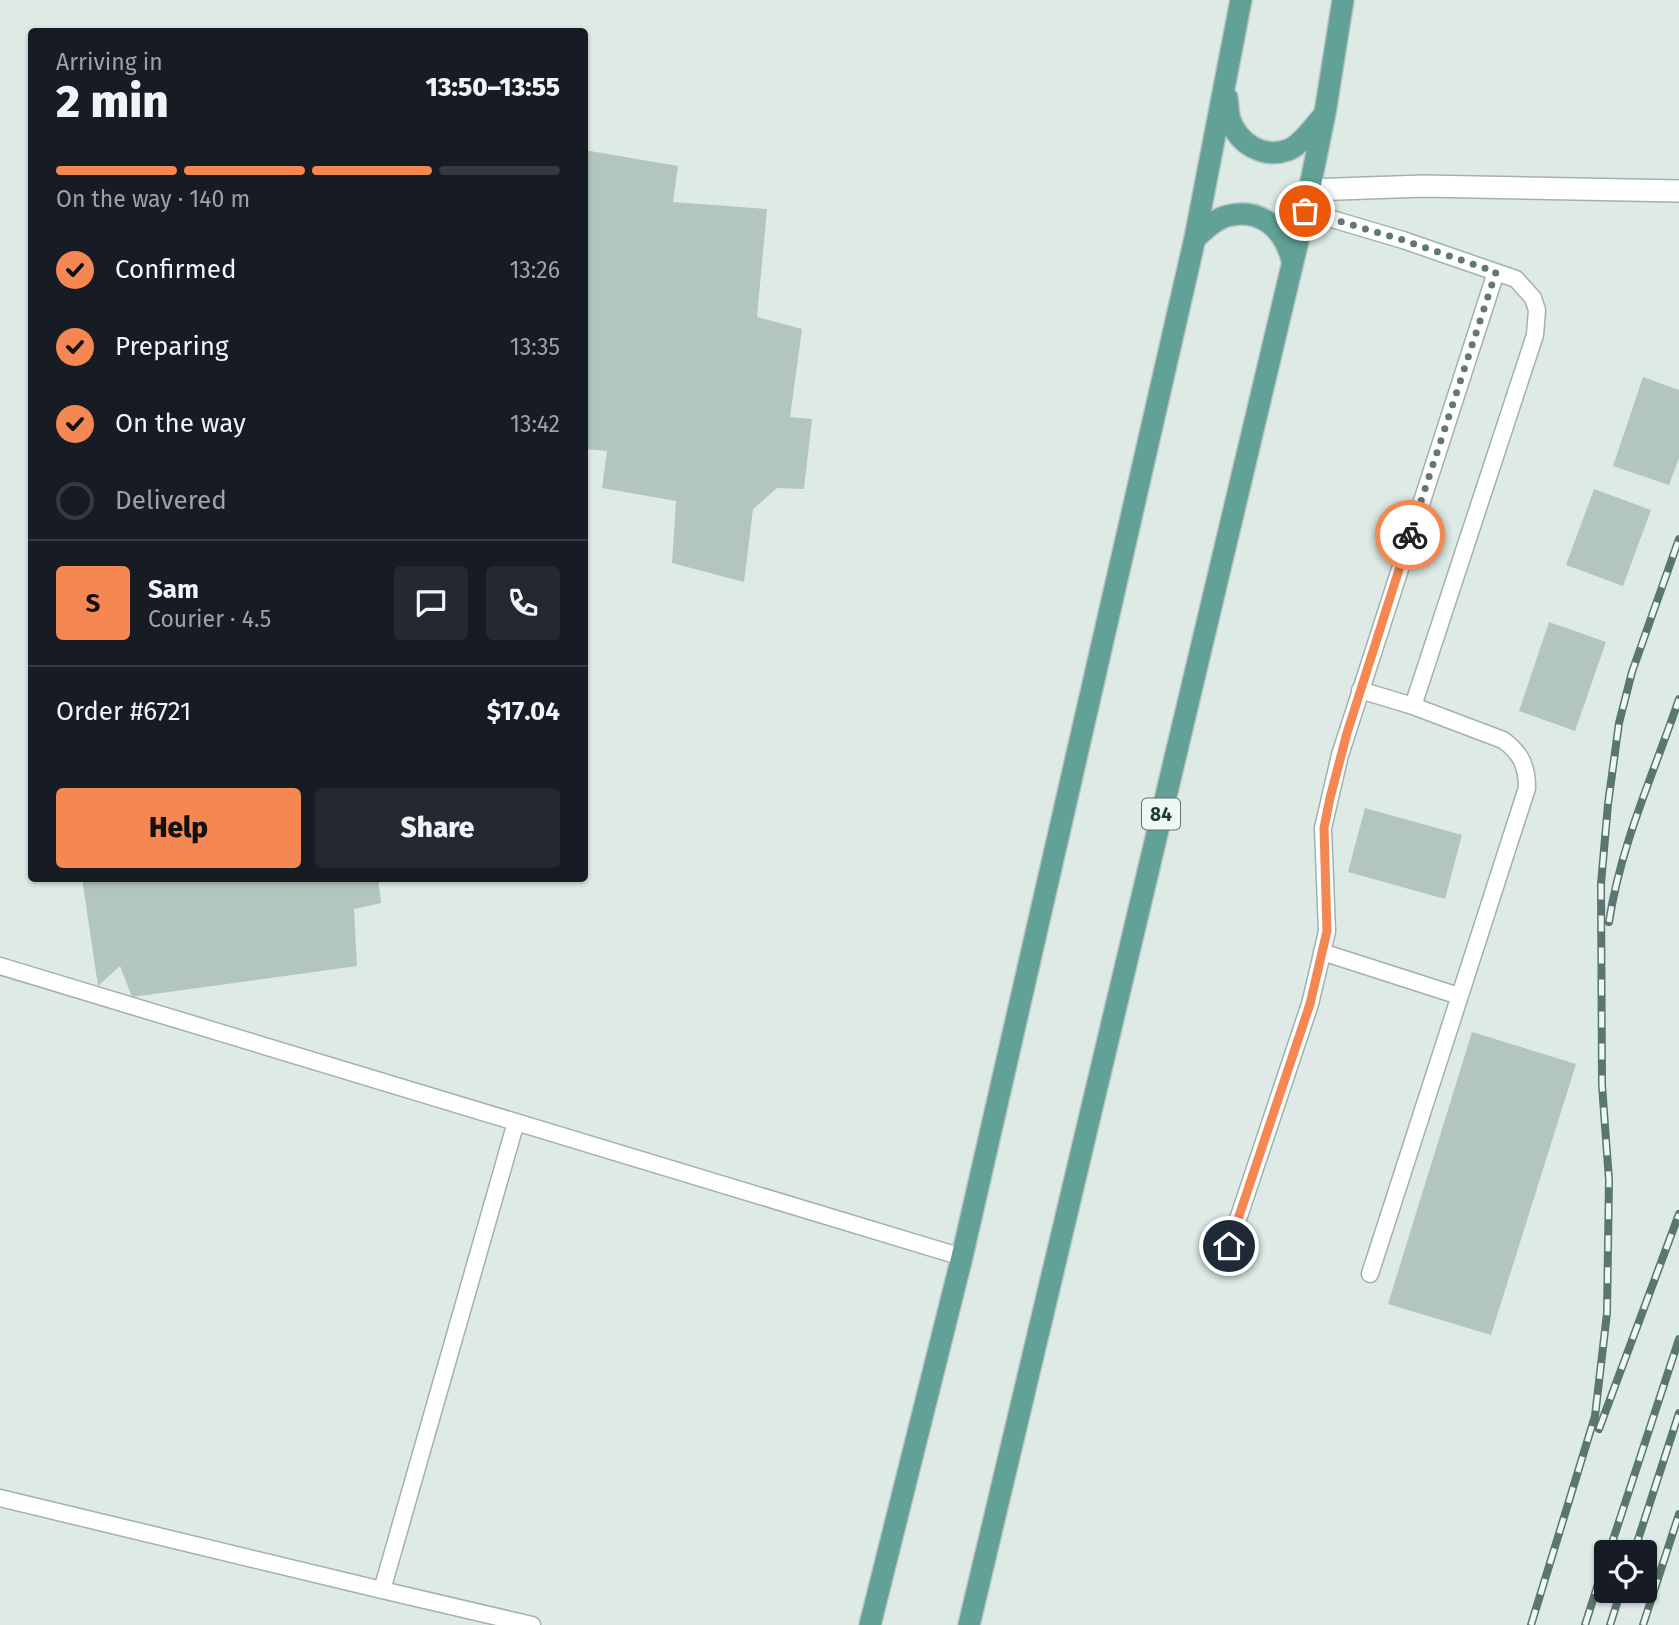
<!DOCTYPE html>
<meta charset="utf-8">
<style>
:root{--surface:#171b24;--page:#242831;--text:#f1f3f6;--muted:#9ea1a6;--line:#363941;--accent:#f58752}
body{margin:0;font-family:"Fira Sans",sans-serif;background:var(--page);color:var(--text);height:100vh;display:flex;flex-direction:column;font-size:26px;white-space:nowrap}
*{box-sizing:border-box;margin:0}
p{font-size:23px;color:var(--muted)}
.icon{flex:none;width:38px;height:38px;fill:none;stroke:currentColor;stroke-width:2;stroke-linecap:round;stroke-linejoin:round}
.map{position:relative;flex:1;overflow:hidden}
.sheet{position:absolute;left:28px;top:28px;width:560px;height:854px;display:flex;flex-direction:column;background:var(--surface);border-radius:7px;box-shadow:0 2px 5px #0004}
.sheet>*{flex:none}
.controls{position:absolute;left:1594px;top:1540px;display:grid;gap:14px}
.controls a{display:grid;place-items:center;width:63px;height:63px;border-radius:7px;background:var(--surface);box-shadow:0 2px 5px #0004;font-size:35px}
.pin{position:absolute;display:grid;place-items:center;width:60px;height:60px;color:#fff;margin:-30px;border:4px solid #fff;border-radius:50%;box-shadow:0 2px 7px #0007}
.courier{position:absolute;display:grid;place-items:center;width:70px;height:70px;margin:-35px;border:5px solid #f58752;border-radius:50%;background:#fff;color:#222;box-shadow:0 2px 9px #0007}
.overview em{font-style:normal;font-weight:800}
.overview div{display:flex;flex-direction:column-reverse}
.overview{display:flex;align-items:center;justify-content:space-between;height:119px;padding:0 28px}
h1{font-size:46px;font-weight:800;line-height:52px}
.bar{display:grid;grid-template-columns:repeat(4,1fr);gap:10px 7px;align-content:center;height:84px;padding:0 28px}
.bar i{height:9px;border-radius:5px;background:var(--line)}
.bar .selected{background:var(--accent)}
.bar p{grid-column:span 4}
.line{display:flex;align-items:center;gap:18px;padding:0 28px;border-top:2px solid var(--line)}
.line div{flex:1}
.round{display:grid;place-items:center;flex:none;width:74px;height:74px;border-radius:7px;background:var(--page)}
ol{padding:0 28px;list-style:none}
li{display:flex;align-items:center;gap:21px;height:77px}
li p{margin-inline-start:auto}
li .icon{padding:7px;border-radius:50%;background:var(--accent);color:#111;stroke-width:4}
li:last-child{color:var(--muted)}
li i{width:38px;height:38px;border:4px solid var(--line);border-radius:50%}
.action{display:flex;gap:14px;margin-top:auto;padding:14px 28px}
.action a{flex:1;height:80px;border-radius:7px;background:var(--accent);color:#111;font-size:28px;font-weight:800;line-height:80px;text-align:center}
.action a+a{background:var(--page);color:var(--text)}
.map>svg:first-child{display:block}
.building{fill:#b3c5bf}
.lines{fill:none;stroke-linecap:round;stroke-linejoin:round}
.lane-casing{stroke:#a1b2ad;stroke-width:19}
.street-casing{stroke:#a1b2ad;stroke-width:24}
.primary-casing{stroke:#bcc4c2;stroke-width:24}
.lane{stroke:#fff;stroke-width:16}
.street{stroke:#fff;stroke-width:21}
.primary{stroke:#61a196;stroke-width:21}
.rail-casing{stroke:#597671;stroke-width:8}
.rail{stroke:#eef7f3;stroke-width:5;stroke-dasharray:16;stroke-linecap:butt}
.done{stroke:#627873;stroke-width:7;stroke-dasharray:0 12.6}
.route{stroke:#f58752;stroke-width:9}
.labels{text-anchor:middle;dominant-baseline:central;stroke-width:7;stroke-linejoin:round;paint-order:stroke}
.shield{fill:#eef7f3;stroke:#5d736e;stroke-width:2}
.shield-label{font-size:19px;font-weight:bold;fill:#1f3a35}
</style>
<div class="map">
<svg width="1679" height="1625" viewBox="0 0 1679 1625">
<rect width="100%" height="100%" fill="#deeae6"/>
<path class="building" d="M 584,150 L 678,166 L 673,202 L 767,209 L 757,317 L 802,329 L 790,417 L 812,419 L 804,489 L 777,488 L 753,509 L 744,582 L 672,563 L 676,501 L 602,488 L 607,451 L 584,449 Z
M 1643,377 L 1679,390 L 1679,458 L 1669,485 L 1613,466 Z
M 1594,489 L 1651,510 L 1623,586 L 1566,565 Z
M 1549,622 L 1606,642 L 1575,731 L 1519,711 Z
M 1365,808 L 1462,835 L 1445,899 L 1348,872 Z
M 82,878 L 378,878 L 381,903 L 354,909 L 357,966 L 132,997 L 120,966 L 98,986 Z
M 1472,1032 L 1576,1064 L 1491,1335 L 1388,1304 Z"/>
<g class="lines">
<defs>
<path id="lane" d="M 1305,211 L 1403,240 L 1516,279 L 1533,298 L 1537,310 L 1535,335 L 1413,706
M 1360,690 L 1413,706 L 1503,740 C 1521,753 1527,766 1527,788 L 1370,1274
M 1322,952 L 1459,996
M 0,966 L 962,1257
M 516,1122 L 382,1590 L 532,1625
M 1229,1246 L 1310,1004 L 1320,962 L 1327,931 L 1323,828 L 1340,755 L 1496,272
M 0,1498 L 382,1590"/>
<path id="street" d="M 1309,190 L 1423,186 L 1679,191"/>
<path id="primary" d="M 1227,98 C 1228,105 1228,113 1230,120 C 1239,144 1263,159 1288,150 C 1302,145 1314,126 1324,115
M 1195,238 C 1205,230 1214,219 1227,216 C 1261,207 1284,229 1292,260
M 870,1625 L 962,1257 L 1195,238 L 1241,0
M 969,1625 L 1305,211 L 1325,113 L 1343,0"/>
</defs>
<use href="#lane" class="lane-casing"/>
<use href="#street" class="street-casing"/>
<use href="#primary" class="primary-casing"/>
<use href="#lane" class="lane"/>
<use href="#street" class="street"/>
<use href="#primary" class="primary"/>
<defs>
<path id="rail" d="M 1609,922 C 1621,843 1654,773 1679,699
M 1599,1429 L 1679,1214
M 1609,1552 L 1679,1339
M 1634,1552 L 1679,1413
M 1531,1625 L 1595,1416 L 1607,1313 L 1609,1180 L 1602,1085 L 1601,884 L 1608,804 L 1619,723 L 1632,672 L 1679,539
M 1585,1625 L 1606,1559
M 1610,1625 L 1621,1591
M 1643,1625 L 1679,1514"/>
</defs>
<use href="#rail" class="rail-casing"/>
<use href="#rail" class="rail"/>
</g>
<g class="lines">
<path class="done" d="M 1305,211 L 1403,240 L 1496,272 L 1410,535"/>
<path class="route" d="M 1229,1246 L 1310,1004 L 1327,931 L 1324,828 L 1330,798 L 1347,733 L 1410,535"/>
</g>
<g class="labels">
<rect class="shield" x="1142" y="798.5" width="38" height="31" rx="5"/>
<g class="shield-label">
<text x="1161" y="814">84</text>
</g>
</g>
</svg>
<div class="controls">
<a><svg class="icon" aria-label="locate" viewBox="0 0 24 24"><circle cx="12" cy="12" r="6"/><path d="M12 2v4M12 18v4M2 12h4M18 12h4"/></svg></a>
</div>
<div class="pin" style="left:1305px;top:211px;background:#ea580c"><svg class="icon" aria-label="bag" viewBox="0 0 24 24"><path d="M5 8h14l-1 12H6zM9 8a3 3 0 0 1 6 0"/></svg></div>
<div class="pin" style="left:1229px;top:1246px;background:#1f2937"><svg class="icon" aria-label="home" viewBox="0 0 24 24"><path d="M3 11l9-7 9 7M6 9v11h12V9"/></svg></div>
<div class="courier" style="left:1410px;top:535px"><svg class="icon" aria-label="bike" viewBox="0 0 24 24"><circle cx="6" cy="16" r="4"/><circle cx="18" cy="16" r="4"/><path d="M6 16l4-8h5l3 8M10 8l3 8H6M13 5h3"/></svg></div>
<section class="sheet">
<div class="overview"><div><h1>2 min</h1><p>Arriving in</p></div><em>13:50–13:55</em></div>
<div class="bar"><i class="selected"></i><i class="selected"></i><i class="selected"></i><i></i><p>On the way · 140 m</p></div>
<ol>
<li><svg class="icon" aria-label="check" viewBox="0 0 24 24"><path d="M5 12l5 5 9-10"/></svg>Confirmed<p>13:26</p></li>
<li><svg class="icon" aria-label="check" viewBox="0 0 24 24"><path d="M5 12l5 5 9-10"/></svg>Preparing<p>13:35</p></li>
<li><svg class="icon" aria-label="check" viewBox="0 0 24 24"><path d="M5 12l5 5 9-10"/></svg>On the way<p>13:42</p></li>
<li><i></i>Delivered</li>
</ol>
<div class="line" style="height:126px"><b class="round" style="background:var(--accent);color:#111">S</b><div><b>Sam</b><p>Courier · 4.5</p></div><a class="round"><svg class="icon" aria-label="chat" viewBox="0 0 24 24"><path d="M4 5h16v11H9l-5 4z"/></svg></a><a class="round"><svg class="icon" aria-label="phone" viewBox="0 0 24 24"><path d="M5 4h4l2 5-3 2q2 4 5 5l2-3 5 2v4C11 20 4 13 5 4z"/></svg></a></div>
<div class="line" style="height:91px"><div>Order #6721</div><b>$17.04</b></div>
<div class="action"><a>Help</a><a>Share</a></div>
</section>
</div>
